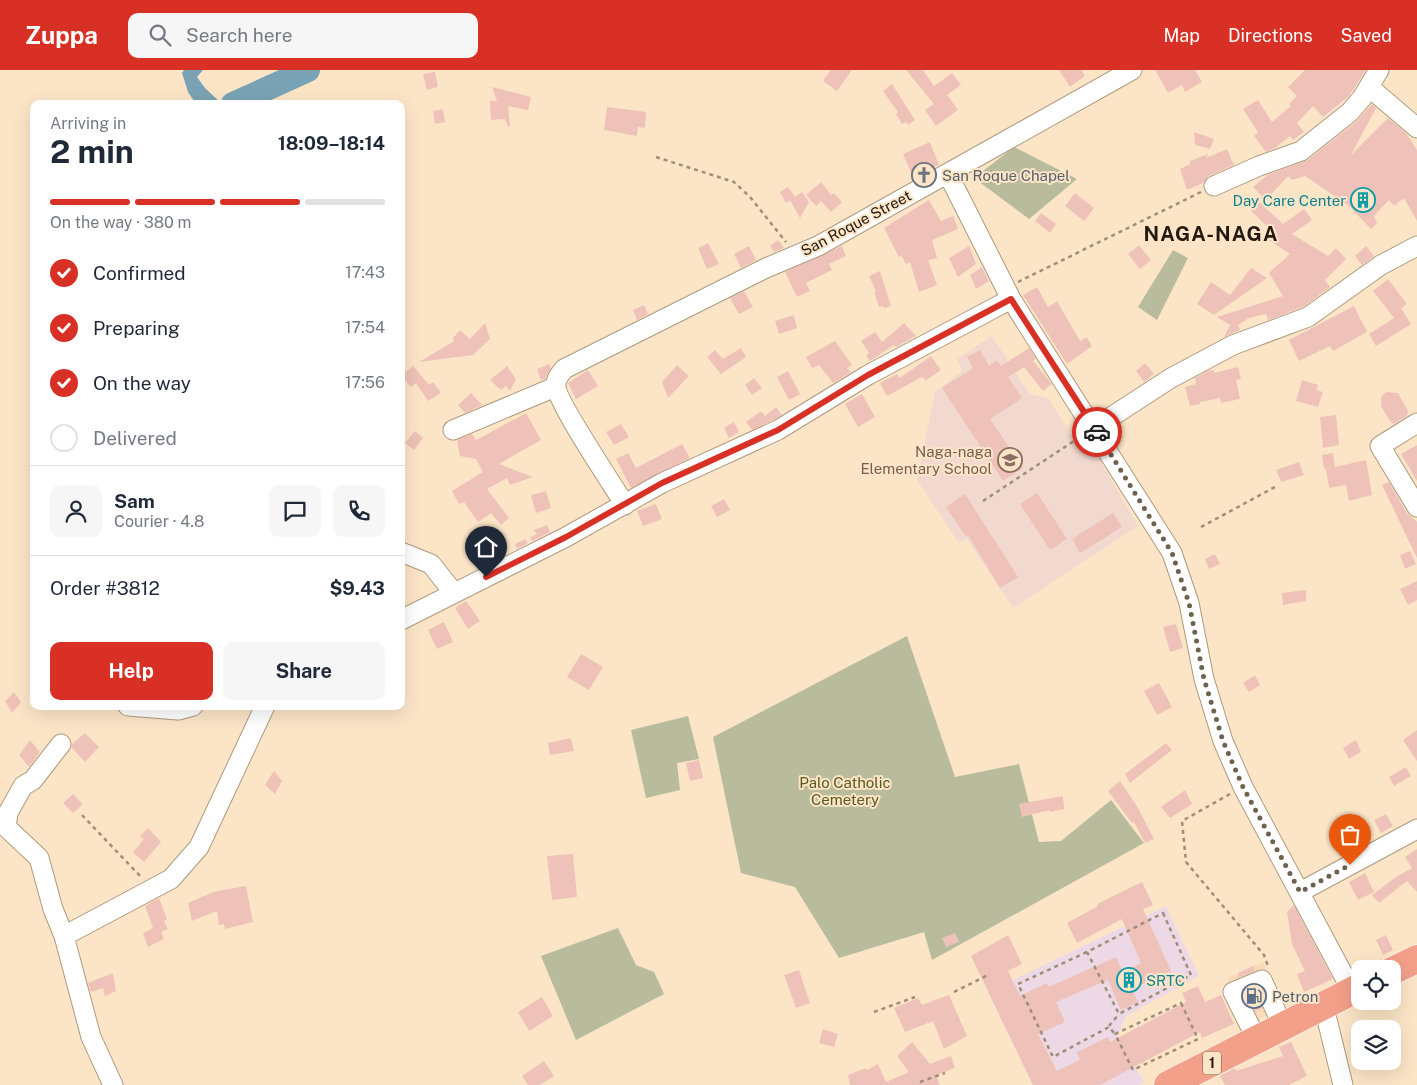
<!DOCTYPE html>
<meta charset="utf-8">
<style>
:root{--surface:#fff;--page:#f6f6f7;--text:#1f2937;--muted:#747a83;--line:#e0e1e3;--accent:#d93025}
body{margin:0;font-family:"Public Sans",sans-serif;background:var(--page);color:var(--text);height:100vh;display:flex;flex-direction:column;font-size:19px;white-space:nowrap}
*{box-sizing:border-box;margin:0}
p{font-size:16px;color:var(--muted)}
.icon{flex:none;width:28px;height:28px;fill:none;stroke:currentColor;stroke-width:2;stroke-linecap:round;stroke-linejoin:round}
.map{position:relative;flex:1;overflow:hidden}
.drawer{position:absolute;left:30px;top:30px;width:375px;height:610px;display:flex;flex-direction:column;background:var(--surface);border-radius:10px;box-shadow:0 5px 20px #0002}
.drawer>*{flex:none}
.tools{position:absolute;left:1351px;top:890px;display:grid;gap:10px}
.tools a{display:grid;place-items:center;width:50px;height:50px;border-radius:10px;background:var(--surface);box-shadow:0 5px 20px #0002;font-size:25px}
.pin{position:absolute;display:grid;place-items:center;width:42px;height:42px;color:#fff;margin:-51px -21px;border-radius:50% 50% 50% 0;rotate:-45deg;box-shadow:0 0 5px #0007}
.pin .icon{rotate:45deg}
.courier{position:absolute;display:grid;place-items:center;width:50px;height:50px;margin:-25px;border:4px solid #d93025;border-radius:50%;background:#fff;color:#222;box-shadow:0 1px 6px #0007}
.head em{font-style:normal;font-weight:700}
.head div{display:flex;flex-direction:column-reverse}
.head{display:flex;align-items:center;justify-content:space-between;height:85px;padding:0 20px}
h1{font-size:32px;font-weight:700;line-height:38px}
.bar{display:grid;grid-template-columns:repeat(4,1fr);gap:8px 5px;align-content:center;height:60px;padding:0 20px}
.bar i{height:6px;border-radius:4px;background:var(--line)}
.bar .on{background:var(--accent)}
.bar p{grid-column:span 4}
.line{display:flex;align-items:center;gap:12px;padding:0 20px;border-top:1px solid var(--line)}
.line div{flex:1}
.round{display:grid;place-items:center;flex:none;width:52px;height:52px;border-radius:10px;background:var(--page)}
ol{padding:0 20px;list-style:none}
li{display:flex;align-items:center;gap:15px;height:55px}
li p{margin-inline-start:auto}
li .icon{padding:5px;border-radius:50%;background:var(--accent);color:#fff;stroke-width:4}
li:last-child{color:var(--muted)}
li i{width:28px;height:28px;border:2px solid var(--line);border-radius:50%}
.action{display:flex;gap:10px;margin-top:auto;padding:10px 20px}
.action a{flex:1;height:58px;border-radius:10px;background:var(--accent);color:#fff;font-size:20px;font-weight:700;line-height:58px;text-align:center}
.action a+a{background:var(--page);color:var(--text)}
header{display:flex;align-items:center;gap:30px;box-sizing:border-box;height:70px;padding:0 25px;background:var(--accent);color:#fff}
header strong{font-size:24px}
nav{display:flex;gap:28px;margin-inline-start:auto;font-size:18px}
.search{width:350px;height:45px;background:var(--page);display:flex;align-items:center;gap:12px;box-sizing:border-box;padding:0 18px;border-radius:10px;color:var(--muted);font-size:19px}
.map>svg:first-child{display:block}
.built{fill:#f7dbb7}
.education{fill:#f2d9d0}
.medical{fill:#edd8e6}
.green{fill:#b9bb9d}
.water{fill:#79a3b4}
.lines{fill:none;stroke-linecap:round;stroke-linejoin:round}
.river{stroke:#79a3b4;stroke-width:24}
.building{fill:#eec2b8}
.minor-casing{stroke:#ae997d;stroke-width:21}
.highway-casing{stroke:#fff;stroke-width:29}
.path{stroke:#9f8e79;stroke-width:2.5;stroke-dasharray:4 4;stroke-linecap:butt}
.minor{stroke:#fff;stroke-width:19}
.highway{stroke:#f3a08a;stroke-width:28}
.done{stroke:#6e6150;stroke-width:5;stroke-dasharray:0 9}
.route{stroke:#d93025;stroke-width:6}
.labels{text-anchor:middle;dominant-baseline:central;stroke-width:4;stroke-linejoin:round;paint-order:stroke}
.shield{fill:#fce5c7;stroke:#635747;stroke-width:1}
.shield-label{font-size:14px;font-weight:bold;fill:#221a10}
.worship-label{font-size:15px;fill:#5b616d;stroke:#fce5c7;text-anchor:start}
.culture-label{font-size:15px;fill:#0d838f;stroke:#fce5c7;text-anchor:end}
.street-label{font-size:15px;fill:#221a10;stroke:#fce5c7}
.education-label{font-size:15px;fill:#785e54;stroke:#fce5c7;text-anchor:end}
.park-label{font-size:15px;fill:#595a1d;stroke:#fce5c7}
.service-label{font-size:15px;fill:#4e5e75;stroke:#fce5c7;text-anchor:start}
.district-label{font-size:20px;font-weight:bold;letter-spacing:1px;fill:#221a10;stroke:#fce5c7}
</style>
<header>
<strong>Zuppa</strong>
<div class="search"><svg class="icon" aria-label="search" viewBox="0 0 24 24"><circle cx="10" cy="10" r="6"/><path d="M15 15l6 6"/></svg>Search here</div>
<nav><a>Map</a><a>Directions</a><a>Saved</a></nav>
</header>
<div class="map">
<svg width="1417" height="1015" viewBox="0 0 1417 1015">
<rect width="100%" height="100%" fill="#fce5c7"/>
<path class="built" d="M 1263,892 L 1284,937 L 1239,959 L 1224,925 L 1231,918 L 1228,908 Z"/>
<path class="education" d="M 992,266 L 1030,324 L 1048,328 L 1072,366 L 1082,359 L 1138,456 L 1013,538 L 967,469 L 959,473 L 917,410 L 935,322 L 962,301 L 957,289 Z"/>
<path class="medical" d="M 1166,836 L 1199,906 L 1126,946 L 1118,966 L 1144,1012 L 1139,1015 L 1033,1015 L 988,922 Z"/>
<path class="green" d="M 1014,77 L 1077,109 L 1029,149 L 974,108 Z
M 1173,180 L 1188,188 L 1157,250 L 1138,237 Z
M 907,566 L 955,707 L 1019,694 L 1039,772 L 1061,771 L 1111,730 L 1144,773 L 932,890 L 924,862 L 839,888 L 795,817 L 741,803 L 713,667 Z
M 688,646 L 699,689 L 677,693 L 680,720 L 646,728 L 631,660 Z
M 618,858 L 636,895 L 654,902 L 664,924 L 576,970 L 541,886 Z"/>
<path class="water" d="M 184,0 L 203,0 L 197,7 L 205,18 L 222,34 L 196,34 L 188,22 L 182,3 Z"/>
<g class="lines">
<path class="river" d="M 233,34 L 308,0"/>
</g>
<path class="building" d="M 831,0 L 852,0 L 837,21 L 823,11 Z
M 906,0 L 923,0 L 934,16 L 952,3 L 961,15 L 947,25 L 958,40 L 936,56 L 925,40 L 934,34 Z
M 1059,0 L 1081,0 L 1085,6 L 1070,17 Z
M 1155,0 L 1195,0 L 1202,12 L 1185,22 L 1182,15 L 1168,23 Z
M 1305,0 L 1366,0 L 1349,26 L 1323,47 L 1313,36 L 1297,53 L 1304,62 L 1293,70 L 1290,66 L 1275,78 L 1266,82 L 1254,66 L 1258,62 L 1243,39 L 1258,30 L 1272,52 L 1291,36 L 1289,34 L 1297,26 L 1288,17 Z
M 435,2 L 438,17 L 427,20 L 423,4 Z
M 892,14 L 915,50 L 908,55 L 906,52 L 902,54 L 896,44 L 898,42 L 883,21 Z
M 492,17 L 531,27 L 528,40 L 508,36 L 510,56 L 508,57 L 505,49 L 491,50 L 490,31 L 497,31 Z
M 1372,34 L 1376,38 L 1351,85 L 1388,48 L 1406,63 L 1417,80 L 1417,151 L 1404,128 L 1394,136 L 1389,130 L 1374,146 L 1377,153 L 1371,159 L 1349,136 L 1305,106 L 1292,110 L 1288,106 L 1266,130 L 1253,117 L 1269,104 L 1308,90 L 1357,51 Z
M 607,37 L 646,42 L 645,58 L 638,57 L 637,66 L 604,60 Z
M 443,39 L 445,52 L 435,54 L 433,41 Z
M 1194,62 L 1214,69 L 1210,79 L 1195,75 Z
M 930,72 L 939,95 L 927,99 L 928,102 L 914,109 L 903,84 Z
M 1227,79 L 1234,95 L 1209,106 L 1203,113 L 1187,120 L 1180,99 L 1190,94 L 1190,91 L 1208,84 L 1206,88 Z
M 821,112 L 831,125 L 834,123 L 842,132 L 831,142 L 821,131 L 816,136 L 806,125 Z
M 788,117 L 795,127 L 802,122 L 809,132 L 800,148 L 790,130 L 792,129 L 786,133 L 780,122 Z
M 1075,123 L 1094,138 L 1084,151 L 1065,136 Z
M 929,130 L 941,151 L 953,146 L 958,159 L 932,170 L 937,188 L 928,190 L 937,215 L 919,222 L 910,192 L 906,194 L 902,186 L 899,187 L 884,158 Z
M 1259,132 L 1283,154 L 1304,139 L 1312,150 L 1292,164 L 1328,186 L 1336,178 L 1346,189 L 1325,210 L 1330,217 L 1303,237 L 1268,250 L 1266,244 L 1249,248 L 1238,255 L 1240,260 L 1224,267 L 1230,255 L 1217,247 L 1283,226 L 1269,203 L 1290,184 L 1266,168 L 1272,161 L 1251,141 Z
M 1041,143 L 1056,154 L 1050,163 L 1035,151 Z
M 778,170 L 784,178 L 774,182 L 770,176 Z
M 708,173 L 719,194 L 707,199 L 698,178 Z
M 1139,175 L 1151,190 L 1140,199 L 1128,184 Z
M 749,176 L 756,190 L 741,198 L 734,184 Z
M 842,176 L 846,186 L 829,194 L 832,200 L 806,213 L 810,221 L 797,227 L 785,202 Z
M 969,176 L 976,194 L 958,207 L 949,188 Z
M 1366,176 L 1374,186 L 1362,195 L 1355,186 Z
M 982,197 L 989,211 L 976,219 L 970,205 Z
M 1251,198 L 1267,208 L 1214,245 L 1197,234 L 1211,212 L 1230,225 Z
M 880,201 L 891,236 L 884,238 L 883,236 L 879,237 L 874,222 L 876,221 L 869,206 Z
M 1388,209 L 1407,234 L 1401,238 L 1411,254 L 1376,276 L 1369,264 L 1394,248 L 1373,221 Z
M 1037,217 L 1048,237 L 1057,231 L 1080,271 L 1087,267 L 1092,276 L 1067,294 L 1023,225 Z
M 744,221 L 753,237 L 739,244 L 730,228 Z
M 644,235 L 648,244 L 637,250 L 633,240 Z
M 1354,236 L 1367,262 L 1333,281 L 1330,276 L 1299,291 L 1289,270 Z
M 794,245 L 797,258 L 779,264 L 775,251 Z
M 485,253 L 490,269 L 473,285 L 419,292 L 454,271 L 453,268 L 460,260 L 470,269 Z
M 904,253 L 916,266 L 896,277 L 894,275 L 870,291 L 866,286 L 869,283 L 861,271 L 875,262 L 882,272 Z
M 835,271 L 852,295 L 847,298 L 851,302 L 833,313 L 819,295 L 812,298 L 806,287 Z
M 741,278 L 746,287 L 721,304 L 707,287 L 715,280 L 723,289 Z
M 1029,278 L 1036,289 L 1033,291 L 1052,314 L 1043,321 L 1024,297 L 1008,307 L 1022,328 L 990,349 L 1023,398 L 1003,411 L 942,318 L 973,298 L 967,287 L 980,280 L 989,296 L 997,290 L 1001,296 Z
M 931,286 L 941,300 L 925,311 L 923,307 L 920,308 L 887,326 L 880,313 L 897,304 L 900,308 Z
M 1145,293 L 1154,304 L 1144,312 L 1136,301 Z
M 549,294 L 551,298 L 545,309 L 541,310 L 537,299 Z
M 677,295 L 689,306 L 668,328 L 662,312 Z
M 413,296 L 429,315 L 433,312 L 441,323 L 428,331 L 416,313 L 411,317 L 401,306 Z
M 507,296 L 516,309 L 510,321 L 506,316 L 501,320 L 490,310 Z
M 1238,297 L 1241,309 L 1236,310 L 1240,329 L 1221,333 L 1220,328 L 1200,332 L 1200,334 L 1190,336 L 1185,317 L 1196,314 L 1195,308 L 1208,301 L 1214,300 L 1214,303 Z
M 588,300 L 598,316 L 576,329 L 568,313 Z
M 788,301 L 800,324 L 789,330 L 777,307 Z
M 754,308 L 762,318 L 752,325 L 745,315 Z
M 1302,310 L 1318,315 L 1316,320 L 1323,322 L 1318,337 L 1296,331 Z
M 1386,322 L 1398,323 L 1408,341 L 1407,346 L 1394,354 L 1390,351 L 1381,336 L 1381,327 Z
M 471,323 L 482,335 L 465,343 L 458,335 Z
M 862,324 L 875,347 L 858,357 L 845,334 Z
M 776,337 L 782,345 L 773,350 L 752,360 L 746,352 L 761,341 L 765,346 Z
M 526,343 L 541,370 L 499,394 L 533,407 L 510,415 L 507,408 L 487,419 L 509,448 L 501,455 L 491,443 L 478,452 L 464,432 L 459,434 L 452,421 L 483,402 L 476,389 L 460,386 L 457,370 L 472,364 L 476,370 Z
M 1336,345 L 1339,375 L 1323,378 L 1320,347 Z
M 734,352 L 739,362 L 729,368 L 724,358 Z
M 621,354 L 629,367 L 614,375 L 606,362 Z
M 415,361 L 423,368 L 414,380 L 405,373 Z
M 682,374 L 690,388 L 631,418 L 616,389 L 628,383 L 636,398 Z
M 1417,375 L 1417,411 L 1401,384 Z
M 1333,383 L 1335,397 L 1366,390 L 1372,425 L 1349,431 L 1346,415 L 1329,418 L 1326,399 L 1333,397 L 1324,399 L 1322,385 Z
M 1299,392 L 1304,405 L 1281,412 L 1276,400 Z
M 1389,412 L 1407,443 L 1417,452 L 1417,488 L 1382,415 Z
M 546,421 L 551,438 L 536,443 L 531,425 Z
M 1037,423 L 1067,469 L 1050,480 L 1020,434 Z
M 965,424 L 1018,507 L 1000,518 L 968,465 L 966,467 L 946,437 Z
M 724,429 L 730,440 L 717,447 L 711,436 Z
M 656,434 L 662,449 L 643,456 L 637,441 Z
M 1113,443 L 1122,457 L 1080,483 L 1072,469 Z
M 547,455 L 550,462 L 532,471 L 530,467 L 537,464 L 534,460 Z
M 499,469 L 506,484 L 490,493 L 482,480 L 486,475 Z
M 525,469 L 528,473 L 517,479 L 515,474 Z
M 1410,481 L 1416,494 L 1405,499 L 1400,485 Z
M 1215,484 L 1220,494 L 1209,499 L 1205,489 Z
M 1417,511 L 1417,530 L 1408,535 L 1400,519 Z
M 1306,520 L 1306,531 L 1283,535 L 1282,523 Z
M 466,531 L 480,551 L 468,559 L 455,538 Z
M 444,552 L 453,572 L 437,579 L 428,560 Z
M 1176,554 L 1183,578 L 1170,582 L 1163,557 Z
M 581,584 L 603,597 L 589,620 L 567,607 Z
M 1255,605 L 1260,615 L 1249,622 L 1243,613 Z
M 1159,613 L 1172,637 L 1157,645 L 1144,621 Z
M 14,622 L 21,632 L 12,643 L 5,631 Z
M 1417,660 L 1417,691 L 1403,670 Z
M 85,663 L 99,677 L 85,692 L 71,677 L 72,674 Z
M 571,668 L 574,681 L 550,685 L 548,673 Z
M 30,670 L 40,682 L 29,697 L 19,685 Z
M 1356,670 L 1361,682 L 1349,689 L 1343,678 Z
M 1166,673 L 1172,680 L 1130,713 L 1125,704 Z
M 699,690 L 703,708 L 690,711 L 686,693 Z
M 1406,697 L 1411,706 L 1394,716 L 1389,707 Z
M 274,701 L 282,711 L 275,724 L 265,715 Z
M 1120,711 L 1138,738 L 1154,769 L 1145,773 L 1134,752 L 1132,753 L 1108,721 Z
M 1185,720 L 1192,734 L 1170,748 L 1161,737 Z
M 73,724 L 83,734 L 73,743 L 63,733 Z
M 1063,726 L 1064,739 L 1050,742 L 1050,740 L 1022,747 L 1019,734 Z
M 1386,744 L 1393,756 L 1381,763 L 1374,750 Z
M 148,758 L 161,772 L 144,792 L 133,782 L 144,769 L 140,766 Z
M 1417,779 L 1417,822 L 1407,811 L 1379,833 L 1372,825 L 1396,807 L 1412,798 L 1405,787 Z
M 573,784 L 577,827 L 552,830 L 547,786 Z
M 1365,803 L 1374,822 L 1358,830 L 1349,812 Z
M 1142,812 L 1153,835 L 1143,839 L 1171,901 L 1132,919 L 1138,932 L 1121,940 L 1108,910 L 1056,932 L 1065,952 L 1038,964 L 1057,1001 L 1080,990 L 1077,982 L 1108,967 L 1110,972 L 1186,932 L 1182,923 L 1198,916 L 1205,932 L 1221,925 L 1234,954 L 1202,968 L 1200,962 L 1100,1015 L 1033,1015 L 971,886 L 1008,865 L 1022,894 L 1008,901 L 1020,926 L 1047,913 L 1049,917 L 1116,887 L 1123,902 L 1141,893 L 1122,849 L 1077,873 L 1067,853 L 1098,836 L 1097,834 Z
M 246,816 L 253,852 L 225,859 L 224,854 L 219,855 L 217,841 L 192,851 L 188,833 L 213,822 Z
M 159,828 L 167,849 L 164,851 L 168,859 L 161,862 L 164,869 L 148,877 L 143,863 L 153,858 L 145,836 Z
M 1294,835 L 1333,909 L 1304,922 L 1297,904 L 1305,901 L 1292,874 L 1287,842 Z
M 955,863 L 959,872 L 946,877 L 942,868 Z
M 1386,865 L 1393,880 L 1383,885 L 1376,870 Z
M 1253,896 L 1255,901 L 1237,908 L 1239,907 L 1238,903 Z
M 799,900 L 810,933 L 796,938 L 784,905 Z
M 113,903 L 116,921 L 105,926 L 103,918 L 91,922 L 88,913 Z
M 949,925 L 967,966 L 944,979 L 933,951 L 905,962 L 894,938 L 918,928 L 922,935 Z
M 1256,925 L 1262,938 L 1255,941 L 1248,928 Z
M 542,927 L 553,946 L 529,961 L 518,942 Z
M 823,959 L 838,964 L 834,977 L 819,973 Z
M 912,972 L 930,994 L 951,986 L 955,998 L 936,1005 L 940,1015 L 850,1015 L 848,1005 L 866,998 L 867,1000 L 878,994 L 886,1012 L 909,1002 L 897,986 Z
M 1291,972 L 1307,1006 L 1289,1015 L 1225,1015 L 1220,1006 L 1235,998 L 1236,1001 L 1283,986 L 1279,977 Z
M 544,991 L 554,1006 L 540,1015 L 528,1015 L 522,1006 Z"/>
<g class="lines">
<defs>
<path id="minor" d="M 1369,17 L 1417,58
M 948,104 L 1011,229 L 1172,483 L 1189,533 L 1204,609 L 1223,671 L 1243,717 L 1352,921
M 1214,116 L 1259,96 L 1301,81 L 1350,42 L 1362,28 L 1379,0
M 1417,353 L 1380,376 L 1417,437
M 1094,358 L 1171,308 L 1233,275 L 1308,247 L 1381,195 L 1417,176
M 453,360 L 555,317
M 625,435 C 614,417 555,329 556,315 C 556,308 560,304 564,299 L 766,198 L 818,176 L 1132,0
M 401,482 L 431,494 L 454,523
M 401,550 L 566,467 L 662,413 L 778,360 L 868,305 L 1011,229
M 128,636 L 178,640 L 193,636
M 61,674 L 33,710 L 23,716 L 8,743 L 6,757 L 39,788 L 53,839 L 64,866
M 1300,822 L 1417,759
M 1324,937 L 1343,1015
M 1257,970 L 1233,922 L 1262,910 L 1283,957
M 113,1015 L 91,967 L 64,866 L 171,809 L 199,777 L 265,636"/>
<path id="highway" d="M 1392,901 L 1417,889
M 1168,1015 L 1360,917"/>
</defs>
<use href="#minor" class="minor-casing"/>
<use href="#highway" class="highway-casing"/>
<path class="path" d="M 656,87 L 734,112 L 750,127 L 786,172
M 1018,212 L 1201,122
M 983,431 L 1080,367
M 1201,457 L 1275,417
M 1230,724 L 1182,751 L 1186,792 L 1264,885 L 1268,896
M 82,745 L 141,807
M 1163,843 L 1191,905 L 1119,944 L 1087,882 Z
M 1087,882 L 1018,914 L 1053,987 L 1109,957 L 1115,964
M 954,922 L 990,904
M 1181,933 L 1198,969 L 1133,1000 L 1115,964 Z
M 874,942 L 915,927
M 1109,956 L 1119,944
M 920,1012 L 945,1003"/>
<use href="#minor" class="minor"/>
<use href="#highway" class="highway"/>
</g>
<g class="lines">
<path class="done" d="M 1097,362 L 1172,483 L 1189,533 L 1204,609 L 1223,671 L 1243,717 L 1300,822 L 1350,795"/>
<path class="route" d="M 486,507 L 566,467 L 662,413 L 778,360 L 868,305 L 1011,229 L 1097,362"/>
</g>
<defs>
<symbol id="church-ring" viewBox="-11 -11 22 22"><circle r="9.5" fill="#fce5c7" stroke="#6b7280" stroke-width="1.5"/><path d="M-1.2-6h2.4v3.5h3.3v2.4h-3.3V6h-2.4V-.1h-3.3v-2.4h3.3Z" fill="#6b7280"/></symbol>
<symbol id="building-ring" viewBox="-11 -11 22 22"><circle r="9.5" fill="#fce5c7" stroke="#0f9aa8" stroke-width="1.5"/><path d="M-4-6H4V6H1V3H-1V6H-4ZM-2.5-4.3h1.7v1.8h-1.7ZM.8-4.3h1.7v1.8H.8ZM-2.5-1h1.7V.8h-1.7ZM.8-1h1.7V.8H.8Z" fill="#0f9aa8"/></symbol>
<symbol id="school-ring" viewBox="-11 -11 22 22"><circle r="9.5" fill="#fce5c7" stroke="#8d6e63" stroke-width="1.5"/><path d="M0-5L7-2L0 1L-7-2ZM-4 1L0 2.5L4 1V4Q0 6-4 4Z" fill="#8d6e63"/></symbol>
<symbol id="fuel-ring" viewBox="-11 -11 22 22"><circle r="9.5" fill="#fce5c7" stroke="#5c6f8a" stroke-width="1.5"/><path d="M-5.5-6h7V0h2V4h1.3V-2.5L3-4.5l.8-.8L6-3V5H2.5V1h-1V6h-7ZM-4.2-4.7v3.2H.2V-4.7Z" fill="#5c6f8a"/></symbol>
</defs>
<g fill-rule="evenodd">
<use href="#church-ring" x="910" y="91" width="28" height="28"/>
<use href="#building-ring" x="1349" y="116" width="28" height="28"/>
<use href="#school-ring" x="996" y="376" width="28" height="28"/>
<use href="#building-ring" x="1115" y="896" width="28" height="28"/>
<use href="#fuel-ring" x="1240" y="912" width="28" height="28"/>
</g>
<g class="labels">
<rect class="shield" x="1203" y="981.5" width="18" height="23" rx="4"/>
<g class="shield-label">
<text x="1212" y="993">1</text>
</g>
<g class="worship-label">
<text x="942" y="105">San Roque Chapel</text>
</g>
<g class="culture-label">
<text x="1346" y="130">Day Care Center</text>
<text x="1146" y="910" text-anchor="start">SRTC</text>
</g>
<g class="street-label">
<text transform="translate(856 153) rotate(-28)">San Roque Street</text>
</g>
<g class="education-label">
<text x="992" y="381">Naga-naga<tspan x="992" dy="17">Elementary School</tspan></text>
</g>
<g class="park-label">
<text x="845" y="712">Palo Catholic<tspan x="845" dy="17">Cemetery</tspan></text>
</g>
<g class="service-label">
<text x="1272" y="926">Petron</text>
</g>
<g class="district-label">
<text x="1211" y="164">NAGA-NAGA</text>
</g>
</g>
</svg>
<div class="tools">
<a><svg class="icon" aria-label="locate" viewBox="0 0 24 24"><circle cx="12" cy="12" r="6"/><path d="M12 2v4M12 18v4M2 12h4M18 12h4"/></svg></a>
<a><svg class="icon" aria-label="layers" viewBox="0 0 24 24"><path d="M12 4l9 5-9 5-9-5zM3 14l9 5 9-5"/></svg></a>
</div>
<div class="pin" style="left:1350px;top:795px;background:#ea580c"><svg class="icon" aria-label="bag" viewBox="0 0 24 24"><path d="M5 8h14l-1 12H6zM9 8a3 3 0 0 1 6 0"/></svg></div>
<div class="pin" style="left:486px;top:507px;background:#1f2937"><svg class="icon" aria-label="home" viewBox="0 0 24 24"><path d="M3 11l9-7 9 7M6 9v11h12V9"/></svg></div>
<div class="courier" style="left:1097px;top:362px"><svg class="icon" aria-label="car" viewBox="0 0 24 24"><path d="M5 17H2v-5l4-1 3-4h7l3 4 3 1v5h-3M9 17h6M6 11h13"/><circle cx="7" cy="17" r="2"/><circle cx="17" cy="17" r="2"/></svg></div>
<section class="drawer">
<div class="head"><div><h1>2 min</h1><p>Arriving in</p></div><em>18:09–18:14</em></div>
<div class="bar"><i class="on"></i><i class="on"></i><i class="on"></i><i></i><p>On the way · 380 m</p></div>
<ol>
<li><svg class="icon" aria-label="check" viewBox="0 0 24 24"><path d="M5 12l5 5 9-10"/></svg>Confirmed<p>17:43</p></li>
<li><svg class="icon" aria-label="check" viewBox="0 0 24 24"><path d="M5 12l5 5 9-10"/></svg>Preparing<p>17:54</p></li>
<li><svg class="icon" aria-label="check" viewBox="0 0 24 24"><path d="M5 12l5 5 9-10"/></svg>On the way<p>17:56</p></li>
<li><i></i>Delivered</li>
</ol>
<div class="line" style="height:90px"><a class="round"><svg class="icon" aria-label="person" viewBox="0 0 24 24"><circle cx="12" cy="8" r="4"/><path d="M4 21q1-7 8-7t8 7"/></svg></a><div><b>Sam</b><p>Courier · 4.8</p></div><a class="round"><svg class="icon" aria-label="chat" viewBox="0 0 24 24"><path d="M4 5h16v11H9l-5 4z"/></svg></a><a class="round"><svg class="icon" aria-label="phone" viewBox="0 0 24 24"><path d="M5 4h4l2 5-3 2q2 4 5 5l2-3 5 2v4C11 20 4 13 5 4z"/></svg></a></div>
<div class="line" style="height:65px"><div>Order #3812</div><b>$9.43</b></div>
<div class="action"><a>Help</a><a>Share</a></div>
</section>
</div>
